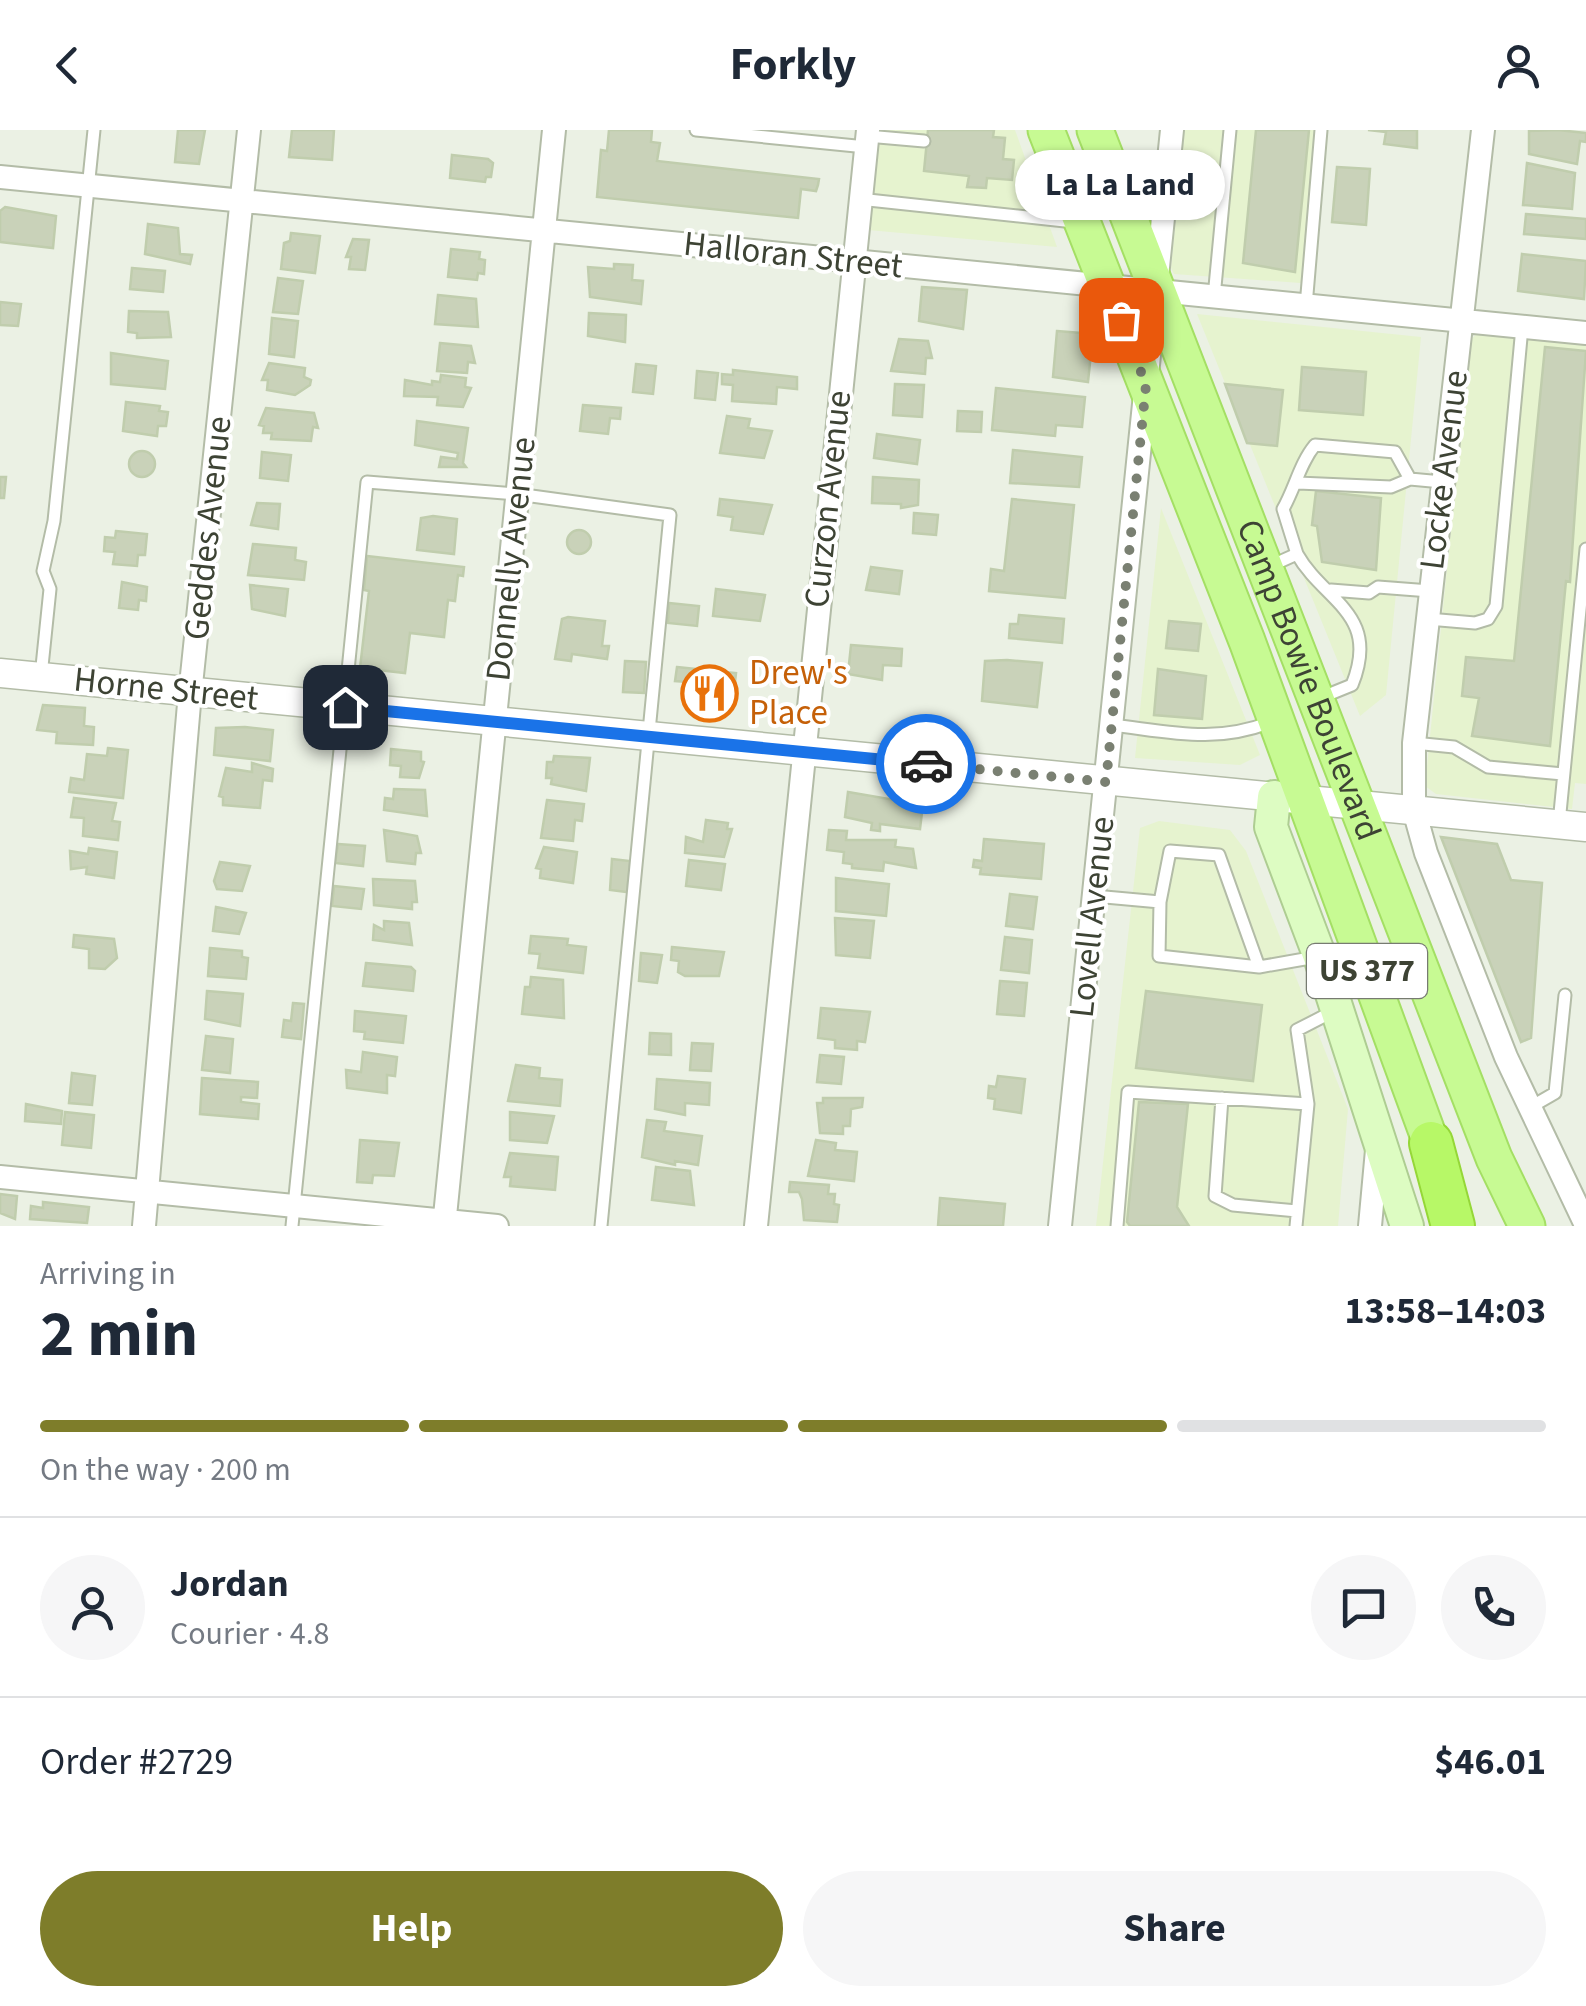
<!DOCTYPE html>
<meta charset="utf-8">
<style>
:root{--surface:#fff;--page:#f6f6f7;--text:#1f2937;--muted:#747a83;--line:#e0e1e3;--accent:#7e7d2a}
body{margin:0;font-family:"Source Sans 3",sans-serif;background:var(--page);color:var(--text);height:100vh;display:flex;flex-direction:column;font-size:38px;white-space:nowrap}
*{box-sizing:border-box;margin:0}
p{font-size:32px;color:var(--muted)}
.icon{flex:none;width:55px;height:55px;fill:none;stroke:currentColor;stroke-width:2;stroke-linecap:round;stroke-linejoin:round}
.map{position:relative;height:1096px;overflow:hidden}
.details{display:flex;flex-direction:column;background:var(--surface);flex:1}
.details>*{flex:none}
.pin{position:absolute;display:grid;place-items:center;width:85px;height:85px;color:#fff;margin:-42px;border-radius:20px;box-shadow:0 5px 15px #0006}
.courier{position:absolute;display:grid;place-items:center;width:100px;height:100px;margin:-50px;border:8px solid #1a73e8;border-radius:50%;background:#fff;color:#222;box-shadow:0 2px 12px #0007}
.bubble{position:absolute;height:70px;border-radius:35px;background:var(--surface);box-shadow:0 2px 8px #0004;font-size:32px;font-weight:700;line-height:70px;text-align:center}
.summary em{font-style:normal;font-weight:700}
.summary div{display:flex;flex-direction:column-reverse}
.summary{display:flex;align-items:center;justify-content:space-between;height:170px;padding:0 40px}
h1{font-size:65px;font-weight:700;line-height:75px}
.bar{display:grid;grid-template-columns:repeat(4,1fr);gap:15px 10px;align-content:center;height:120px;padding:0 40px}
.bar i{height:12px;border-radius:8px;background:var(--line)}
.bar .current{background:var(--accent)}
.bar p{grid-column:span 4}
.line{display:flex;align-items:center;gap:25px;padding:0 40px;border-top:2px solid var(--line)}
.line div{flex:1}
.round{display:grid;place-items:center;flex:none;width:105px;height:105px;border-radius:52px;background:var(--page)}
.primary-button{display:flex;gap:20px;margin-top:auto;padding:20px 40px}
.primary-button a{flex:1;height:115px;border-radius:60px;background:var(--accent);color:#fff;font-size:40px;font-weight:700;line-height:115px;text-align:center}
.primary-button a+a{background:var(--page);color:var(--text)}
header{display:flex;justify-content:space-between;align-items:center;height:130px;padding:0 40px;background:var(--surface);font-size:45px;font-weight:700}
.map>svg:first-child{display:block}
.commercial{fill:#e6f3cf}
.building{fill:#c9d2b9;stroke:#c0cdad;stroke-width:2.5}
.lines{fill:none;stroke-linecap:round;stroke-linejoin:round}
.service-casing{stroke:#b3bca7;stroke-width:15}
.minor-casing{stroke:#b3bca7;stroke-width:26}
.tertiary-casing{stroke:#b3bca7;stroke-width:31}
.secondary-casing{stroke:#aecd92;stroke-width:36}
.primary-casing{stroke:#a4df64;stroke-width:39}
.motorway-casing{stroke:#95d738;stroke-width:46}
.service{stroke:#fff;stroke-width:11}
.minor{stroke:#fff;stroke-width:22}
.tertiary{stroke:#fff;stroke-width:28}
.secondary{stroke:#ddfcc2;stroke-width:32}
.primary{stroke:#c7fa93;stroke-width:35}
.motorway{stroke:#b7f867;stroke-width:42}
.done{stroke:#7a8072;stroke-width:10;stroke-dasharray:0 18}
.route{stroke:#1a73e8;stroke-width:12}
.labels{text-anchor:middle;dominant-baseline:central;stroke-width:8;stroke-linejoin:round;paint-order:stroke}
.shield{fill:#fff;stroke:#777b71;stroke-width:2.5}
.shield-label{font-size:32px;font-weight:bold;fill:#3d4334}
.street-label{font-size:35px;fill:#3d4334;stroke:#fff}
.food-label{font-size:35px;fill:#c56008;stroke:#fff;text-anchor:start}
</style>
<header><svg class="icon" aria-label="back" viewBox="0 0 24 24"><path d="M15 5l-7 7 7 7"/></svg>Forkly<svg class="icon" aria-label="person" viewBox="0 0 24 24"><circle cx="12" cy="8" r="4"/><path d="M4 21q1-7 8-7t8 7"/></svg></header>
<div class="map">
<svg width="1586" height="1096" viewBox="0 0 1586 1096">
<rect width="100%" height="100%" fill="#ebf1e4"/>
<path class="commercial" d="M 879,0 L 1015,0 L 1057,117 L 868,100 Z
M 1184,0 L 1328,0 L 1314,154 L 1174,144 L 1171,138 Z
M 1197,184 L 1421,207 L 1386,565 L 1360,586 Z
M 1477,203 L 1586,215 L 1586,654 L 1575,653 L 1572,679 L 1436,664 L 1425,656 L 1470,211 Z
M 1161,378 L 1260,625 L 1240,635 L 1135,628 Z
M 1159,691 L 1230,700 L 1246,721 L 1348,979 L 1338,1096 L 1096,1096 L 1140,698 Z"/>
<path class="building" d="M 178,0 L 205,0 L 199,34 L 175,32 Z
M 292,0 L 334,0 L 332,30 L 289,27 Z
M 609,0 L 652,0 L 651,12 L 660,13 L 657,31 L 819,49 L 818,55 L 816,61 L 801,59 L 798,88 L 597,67 L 601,20 L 607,21 Z
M 928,0 L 994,0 L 993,7 L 1005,8 L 1003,29 L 1014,30 L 1012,50 L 987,48 L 986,58 L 967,57 L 969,46 L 924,41 Z
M 1256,0 L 1309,0 L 1295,142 L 1243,133 Z
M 1368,0 L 1417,0 L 1417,18 L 1384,14 L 1386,2 Z
M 1558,0 L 1586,3 L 1586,12 L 1580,11 L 1577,34 L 1529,24 L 1529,1 Z
M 452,25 L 488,29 L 493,33 L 491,47 L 486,47 L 485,52 L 450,48 Z
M 1527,33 L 1575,43 L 1572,79 L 1523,75 Z
M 1337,37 L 1370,39 L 1366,95 L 1332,92 Z
M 5,77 L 56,86 L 53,118 L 0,112 L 0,81 Z
M 1526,84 L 1586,89 L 1586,109 L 1524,104 Z
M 148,94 L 178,98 L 180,124 L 192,125 L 190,134 L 145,124 Z
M 291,103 L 320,106 L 315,143 L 281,139 L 284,113 L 290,111 Z
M 353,109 L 369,110 L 365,140 L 349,139 L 351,127 L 346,127 Z
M 451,119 L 480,122 L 479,129 L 485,130 L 484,144 L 478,143 L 477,150 L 448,147 Z
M 1522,124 L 1586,131 L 1584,169 L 1518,161 Z
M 614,134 L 633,135 L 632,150 L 643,151 L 641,174 L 590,167 L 588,137 L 614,139 Z
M 132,138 L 165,141 L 163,162 L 130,159 Z
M 278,148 L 303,151 L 298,184 L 273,182 Z
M 922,157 L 967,160 L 963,199 L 919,191 Z
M 438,165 L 476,169 L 478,197 L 435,194 Z
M 0,172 L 21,174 L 18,196 L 0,195 Z
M 129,181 L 168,182 L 171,207 L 137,208 L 137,203 L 128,202 Z
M 589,183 L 626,185 L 625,212 L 588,206 Z
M 272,188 L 298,191 L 294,227 L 269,224 Z
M 1057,201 L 1093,204 L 1088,252 L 1053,247 Z
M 899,209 L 928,211 L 932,228 L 926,228 L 925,244 L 891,241 Z
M 440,213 L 471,216 L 475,233 L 468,232 L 467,243 L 437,241 Z
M 1545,217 L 1586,221 L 1570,452 L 1566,451 L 1550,616 L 1472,606 L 1479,568 L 1462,566 L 1466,527 L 1514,531 Z
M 111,223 L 168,231 L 165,259 L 111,254 Z
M 269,233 L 305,238 L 304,247 L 311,250 L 310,255 L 295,265 L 267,260 L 268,250 L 262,250 Z
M 636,234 L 656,236 L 653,264 L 633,262 Z
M 1302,237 L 1366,242 L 1363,285 L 1299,280 Z
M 733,240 L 797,247 L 797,259 L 777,257 L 776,274 L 732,271 L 733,255 L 722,254 L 722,244 L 733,245 Z
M 697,241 L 718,243 L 715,270 L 695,268 Z
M 441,245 L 466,248 L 465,257 L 471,258 L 463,277 L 437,275 L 438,267 L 404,266 L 405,250 L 432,255 L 432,251 L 440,252 Z
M 895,254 L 924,255 L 922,287 L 893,285 Z
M 1225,254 L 1283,260 L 1277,316 L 1247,313 Z
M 996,258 L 1085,267 L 1082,297 L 1056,295 L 1055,306 L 992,300 Z
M 126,272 L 160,276 L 159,281 L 168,282 L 166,296 L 158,296 L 157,306 L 123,301 Z
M 583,275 L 621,278 L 620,289 L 610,288 L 608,304 L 580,301 Z
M 266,278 L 314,283 L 318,298 L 313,297 L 311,311 L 271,309 L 272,303 L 263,303 L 264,296 L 259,295 Z
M 958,281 L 982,282 L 981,302 L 957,301 Z
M 727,286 L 750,289 L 748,298 L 772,301 L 764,328 L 720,323 Z
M 417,291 L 468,298 L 463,333 L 466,337 L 439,337 L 441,327 L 457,329 L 458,323 L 415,315 Z
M 877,304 L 920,310 L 917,334 L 874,328 Z
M 1013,320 L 1082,327 L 1079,357 L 1010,353 Z
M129 334a13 13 0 1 1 26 0a13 13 0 1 1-26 0Z
M 262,322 L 291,325 L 288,351 L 260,348 Z
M 0,347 L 6,347 L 4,368 L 0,368 Z
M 873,347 L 919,350 L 918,375 L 901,378 L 901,374 L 872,373 Z
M 1316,361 L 1381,368 L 1376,440 L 1322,432 L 1317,396 L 1312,395 Z
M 720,369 L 772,375 L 763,404 L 731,400 L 733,387 L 718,385 Z
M 1012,369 L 1074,375 L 1065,468 L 989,461 L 991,439 L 1004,441 Z
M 257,373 L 280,374 L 278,399 L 251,395 Z
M 914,383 L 938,385 L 936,405 L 913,403 Z
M 433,386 L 457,389 L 454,424 L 417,420 L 421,388 Z
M567 412a12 12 0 1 1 24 0a12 12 0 1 1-24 0Z
M 116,401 L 147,404 L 145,425 L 138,425 L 137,436 L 113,434 L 115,422 L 104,421 L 105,407 L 115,408 Z
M 253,414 L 296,418 L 295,430 L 306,432 L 304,450 L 248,445 Z
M 367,426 L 464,437 L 463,446 L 458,445 L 455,471 L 448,470 L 444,507 L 410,503 L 405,543 L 360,538 L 369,461 L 364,460 Z
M 871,437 L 902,441 L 899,464 L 866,460 Z
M 122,452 L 147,457 L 146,471 L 139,470 L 138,480 L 119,478 Z
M 250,455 L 288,459 L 285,486 L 252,479 Z
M 716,459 L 765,465 L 760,491 L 713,486 Z
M 669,473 L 699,476 L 697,496 L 668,493 Z
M 1019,485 L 1064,489 L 1062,513 L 1009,508 L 1010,494 L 1018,494 Z
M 568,487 L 605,491 L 602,516 L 609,516 L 607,529 L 572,524 L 571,531 L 555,529 L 562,489 Z
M 1169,491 L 1201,494 L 1198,521 L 1166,518 Z
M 851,515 L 902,519 L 901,536 L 883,535 L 882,550 L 848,544 Z
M 1007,530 L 1042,533 L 1037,577 L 982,571 L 985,531 Z
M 625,531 L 646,532 L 644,563 L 623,562 Z
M 677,537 L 736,543 L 732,578 L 686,574 L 688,552 L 675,551 Z
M 1158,539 L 1206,546 L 1202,589 L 1154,585 Z
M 43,575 L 85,578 L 84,596 L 94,597 L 93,615 L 56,613 L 57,602 L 37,600 Z
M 245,597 L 273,600 L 270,631 L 214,625 L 216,598 Z
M 108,618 L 128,620 L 123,668 L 69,662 L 71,648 L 84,650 L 87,624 L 107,626 Z
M 391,619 L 421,622 L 421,631 L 424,632 L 419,648 L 400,647 L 401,636 L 390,635 Z
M 554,626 L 590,628 L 586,661 L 551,654 L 552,648 L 546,648 L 547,632 L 553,632 Z
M 252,633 L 273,639 L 272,651 L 263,650 L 260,678 L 223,675 L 223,667 L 219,666 L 226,638 L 252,642 Z
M 394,659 L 425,660 L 427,686 L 384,680 L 385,668 L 393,669 Z
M 913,659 L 931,661 L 930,675 L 923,674 L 920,699 L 880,694 L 880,701 L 871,700 L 872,693 L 845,687 L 848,662 L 906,672 L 912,669 Z
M 74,668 L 116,673 L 112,691 L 120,692 L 118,710 L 83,706 L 84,688 L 71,687 Z
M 547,670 L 584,674 L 582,691 L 575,690 L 573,711 L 541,708 Z
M 706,690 L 728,693 L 727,699 L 732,699 L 724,727 L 685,723 L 686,707 L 703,712 Z
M 384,700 L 417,706 L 421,723 L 416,723 L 415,734 L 387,731 Z
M 829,700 L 847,701 L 846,710 L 896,710 L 895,717 L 913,719 L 916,738 L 884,732 L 883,741 L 852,738 L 852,734 L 843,733 L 844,722 L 827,720 Z
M 1441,707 L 1497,714 L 1511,750 L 1542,753 L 1531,908 L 1521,912 Z
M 984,709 L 1044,714 L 1041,749 L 980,744 L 981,738 L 973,737 L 974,730 L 982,731 Z
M 338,714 L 365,716 L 363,736 L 335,733 Z
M 544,717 L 577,722 L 573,753 L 540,748 L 541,739 L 536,738 Z
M 89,718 L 117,722 L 114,748 L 86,744 L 87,737 L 71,739 L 70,721 L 88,724 Z
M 612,729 L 630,731 L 627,762 L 610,760 Z
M 689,730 L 725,734 L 721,760 L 686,756 Z
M 220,732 L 250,736 L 242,761 L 217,759 L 214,751 Z
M 836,748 L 889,754 L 886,786 L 836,781 Z
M 373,749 L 415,751 L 417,772 L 412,772 L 412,779 L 374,775 Z
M 334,756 L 364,759 L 361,779 L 332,776 Z
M 1010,764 L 1037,767 L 1033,799 L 1006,796 Z
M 216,777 L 246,783 L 239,804 L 213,801 Z
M 835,788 L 874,791 L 870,828 L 836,825 Z
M 384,791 L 409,793 L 412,815 L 373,810 L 374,795 L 384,800 Z
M 74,805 L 114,809 L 117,828 L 105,839 L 89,838 L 89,819 L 73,817 Z
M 531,806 L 568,809 L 567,815 L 586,817 L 583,843 L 538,838 L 540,824 L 529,823 Z
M 1005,807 L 1032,810 L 1029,843 L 1001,840 Z
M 672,817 L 724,822 L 719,846 L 685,846 L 678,842 L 679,831 L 671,830 Z
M 210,818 L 242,821 L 242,827 L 248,828 L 246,849 L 208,846 Z
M 641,823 L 662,825 L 657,853 L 639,851 Z
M 366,833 L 411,837 L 415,841 L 413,861 L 363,856 Z
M 531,847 L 563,850 L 564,888 L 522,884 L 525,857 L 530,857 Z
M 1000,851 L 1027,853 L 1024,886 L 997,884 Z
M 207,861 L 243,864 L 240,896 L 205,889 Z
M 1146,861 L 1262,875 L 1253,951 L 1136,938 Z
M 293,873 L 304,874 L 301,909 L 282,907 L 284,890 L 291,891 Z
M 821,878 L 870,882 L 865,912 L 857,911 L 857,920 L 835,918 L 835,910 L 818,908 Z
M 355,881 L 406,886 L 403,913 L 364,909 L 365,902 L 354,901 Z
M 650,903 L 671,904 L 671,925 L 649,924 Z
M 206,906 L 233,909 L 230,943 L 202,940 Z
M 692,913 L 713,914 L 711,941 L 690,940 Z
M 363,922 L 397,927 L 395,946 L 387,945 L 387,963 L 347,958 L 346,940 L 361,942 Z
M 820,925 L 844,927 L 841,954 L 817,952 Z
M 516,935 L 540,938 L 539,948 L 562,950 L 560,976 L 508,971 Z
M 72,943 L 95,946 L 92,975 L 69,973 Z
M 998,946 L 1025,949 L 1021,983 L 994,979 L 995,969 L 988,968 L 989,956 L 996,957 Z
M 202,948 L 258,952 L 257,968 L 241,967 L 241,972 L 259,974 L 258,989 L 200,984 Z
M 657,949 L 710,953 L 709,975 L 685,973 L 685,985 L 655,979 Z
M 823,968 L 863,968 L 862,977 L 851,979 L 850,996 L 843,996 L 843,1004 L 820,1003 L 817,973 L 823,973 Z
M 1139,972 L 1188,974 L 1177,1077 L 1189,1096 L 1130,1096 L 1127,1092 Z
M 26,974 L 62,981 L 61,994 L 25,991 Z
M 65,982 L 94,985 L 91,1018 L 62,1015 Z
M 510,982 L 554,986 L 547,1013 L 510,1010 Z
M 647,990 L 666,992 L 664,1001 L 702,1006 L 698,1035 L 675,1031 L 675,1035 L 642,1027 Z
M 360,1010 L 399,1013 L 394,1046 L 373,1045 L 372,1053 L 357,1052 Z
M 816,1010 L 836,1013 L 835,1020 L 857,1022 L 854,1051 L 808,1046 Z
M 510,1023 L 558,1027 L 555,1060 L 510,1056 L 511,1047 L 504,1047 Z
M 656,1037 L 690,1041 L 694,1075 L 652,1070 Z
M 790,1052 L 829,1055 L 828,1064 L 835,1064 L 834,1074 L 839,1075 L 837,1092 L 804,1090 L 802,1069 L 799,1062 L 789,1062 Z
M 0,1064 L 17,1066 L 15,1089 L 0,1083 Z
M 940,1068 L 1005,1074 L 1003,1096 L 938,1096 Z
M 43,1072 L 89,1077 L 87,1093 L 30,1089 L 31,1076 L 43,1078 Z"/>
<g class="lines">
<defs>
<path id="service" d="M 696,0 L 866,17
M 867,6 L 924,11
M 859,69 L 1074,92
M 1214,167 L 1230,0
M 1306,176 L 1321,0
M 1298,353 L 1391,357 L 1410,349 L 1442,352
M 1297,424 L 1283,379 C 1295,358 1300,333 1315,315 L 1395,322 L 1410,349
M 1268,437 L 1297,424 C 1324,472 1381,483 1352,555 L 1320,568
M 1331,460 L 1369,463 L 1378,457 L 1430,461
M 1428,489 L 1475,493 L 1488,489 L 1496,476 L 1522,197
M 41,546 L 50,459 L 43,441 L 54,391 L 94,0
M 1112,595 C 1171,602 1214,614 1271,592
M 1414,613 L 1454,617 L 1488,637 L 1563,644
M 1559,693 L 1586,419
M 1094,766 L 1160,772 L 1170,721 L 1219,725 L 1259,837 L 1316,827
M 1160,772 L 1159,826 L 1259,837
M 1222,968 L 1215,1066 L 1233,1075 L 1297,1081
M 1529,978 L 1555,963 L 1565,865
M 292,1096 L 367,352 L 517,364 L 670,385 L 601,1096
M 1117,1096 L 1128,962 L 1308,974 L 1297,900 L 1334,881
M 1296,1096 L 1308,974"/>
<path id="minor" d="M 1483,0 L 1414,613 L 1414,680 L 1426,723 L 1506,927 L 1586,1095
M 0,47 L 1586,203
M 0,1047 L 497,1096
M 144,1096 L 189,574 L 249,0
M 444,1096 L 554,0
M 756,1096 L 868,0
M 1060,1096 L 1172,0
M 1370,1096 L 1377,1020"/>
<path id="tertiary" d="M 0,543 L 1586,697"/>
<path id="secondary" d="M 1274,667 L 1271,697 L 1320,827 L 1407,1096"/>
<g id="primary">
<path d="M 1046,0 L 1247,511 L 1431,1013"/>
<path id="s1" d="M 1095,0 L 1494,1028 L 1527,1096"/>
</g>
<path id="motorway" d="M 1431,1013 L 1453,1096"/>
</defs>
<use href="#service" class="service-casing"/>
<use href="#minor" class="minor-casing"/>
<use href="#tertiary" class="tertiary-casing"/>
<use href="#secondary" class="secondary-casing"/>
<use href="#primary" class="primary-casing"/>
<use href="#motorway" class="motorway-casing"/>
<use href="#service" class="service"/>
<use href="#minor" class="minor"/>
<use href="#tertiary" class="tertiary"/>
<use href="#secondary" class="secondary"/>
<use href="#primary" class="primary"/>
<use href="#motorway" class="motorway"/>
</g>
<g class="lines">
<path class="done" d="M 926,634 L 1106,652 L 1146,255 L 1121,190"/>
<path class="route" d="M 345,577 L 926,634"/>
</g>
<defs>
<symbol id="restaurant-ring" viewBox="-11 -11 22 22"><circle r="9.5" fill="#fff" stroke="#e8710a" stroke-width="1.5"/><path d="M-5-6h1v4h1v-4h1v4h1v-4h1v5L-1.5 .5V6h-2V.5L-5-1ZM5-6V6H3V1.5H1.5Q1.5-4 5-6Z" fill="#e8710a"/></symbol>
</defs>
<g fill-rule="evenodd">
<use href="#restaurant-ring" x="678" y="532" width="63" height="63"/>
</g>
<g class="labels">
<rect class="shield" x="1307" y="814" width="120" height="54" rx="8"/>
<g class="shield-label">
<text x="1367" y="841">US 377</text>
</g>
<g class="street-label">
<text transform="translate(793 125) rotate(6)">Halloran Street</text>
<text transform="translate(1444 340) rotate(-83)">Locke Avenue</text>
<text transform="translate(828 369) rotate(-84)">Curzon Avenue</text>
<text transform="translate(208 398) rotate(-84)">Geddes Avenue</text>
<text transform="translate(511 429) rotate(-84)">Donnelly Avenue</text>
<text stroke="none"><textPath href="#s1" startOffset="590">Camp Bowie Boulevard</textPath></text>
<text transform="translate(166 559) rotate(6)">Horne Street</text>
<text transform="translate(1092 787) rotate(-84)">Lovell Avenue</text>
</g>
<g class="food-label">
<text x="749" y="543">Drew's<tspan x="749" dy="40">Place</tspan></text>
</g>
</g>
</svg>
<div class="pin" style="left:1121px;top:190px;background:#ea580c"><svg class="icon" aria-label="bag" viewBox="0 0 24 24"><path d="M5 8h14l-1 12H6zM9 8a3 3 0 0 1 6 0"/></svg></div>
<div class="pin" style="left:345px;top:577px;background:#1f2937"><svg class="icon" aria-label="home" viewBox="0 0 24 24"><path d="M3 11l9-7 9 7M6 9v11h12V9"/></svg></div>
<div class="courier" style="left:926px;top:634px"><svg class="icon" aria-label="car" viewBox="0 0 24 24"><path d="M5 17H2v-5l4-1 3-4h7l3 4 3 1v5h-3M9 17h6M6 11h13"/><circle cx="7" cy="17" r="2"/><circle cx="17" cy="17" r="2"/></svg></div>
<div class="bubble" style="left:1015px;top:20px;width:210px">La La Land</div>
</div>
<section class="details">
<div class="summary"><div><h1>2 min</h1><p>Arriving in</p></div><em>13:58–14:03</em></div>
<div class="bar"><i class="current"></i><i class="current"></i><i class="current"></i><i></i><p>On the way · 200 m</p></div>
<div class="line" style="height:180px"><a class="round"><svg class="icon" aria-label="person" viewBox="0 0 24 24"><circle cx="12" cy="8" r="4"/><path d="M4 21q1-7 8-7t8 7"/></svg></a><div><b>Jordan</b><p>Courier · 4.8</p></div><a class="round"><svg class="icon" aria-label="chat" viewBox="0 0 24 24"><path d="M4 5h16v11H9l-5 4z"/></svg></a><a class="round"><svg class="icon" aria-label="phone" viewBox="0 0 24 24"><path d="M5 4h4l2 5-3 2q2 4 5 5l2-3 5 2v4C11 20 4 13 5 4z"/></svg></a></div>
<div class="line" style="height:130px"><div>Order #2729</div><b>$46.01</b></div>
<div class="primary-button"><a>Help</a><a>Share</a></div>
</section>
